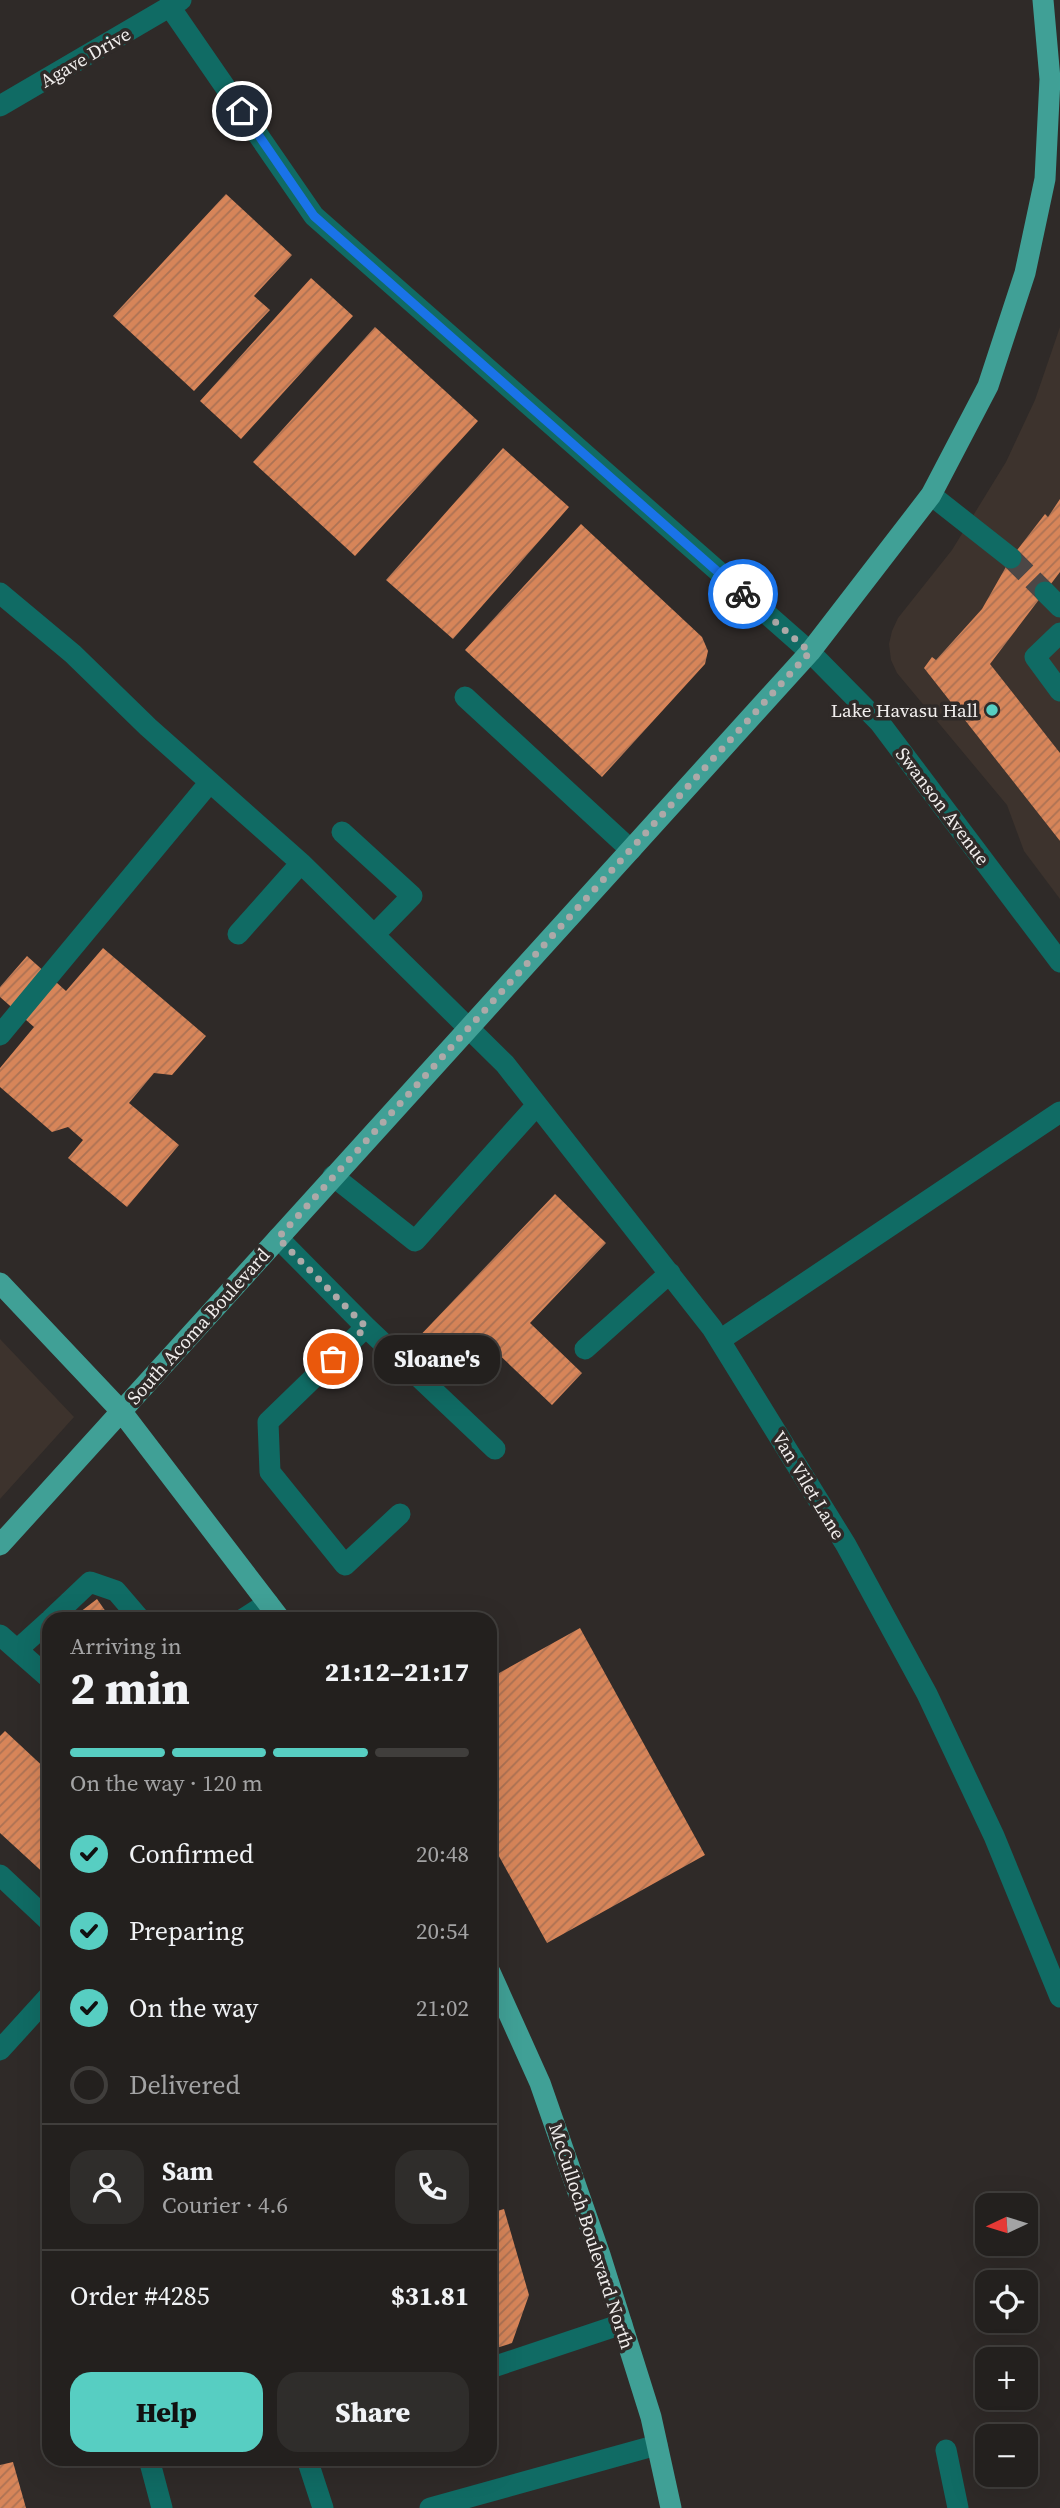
<!DOCTYPE html>
<meta charset="utf-8">
<style>
:root{--surface:#23201e;--page:#2f2d2b;--text:#f1f3f6;--muted:#a3a3a4;--line:#403e3c;--accent:#57cec2}
body{margin:0;font-family:"Source Serif 4",serif;background:var(--page);color:var(--text);height:100vh;display:flex;flex-direction:column;font-size:26px;white-space:nowrap}
*{box-sizing:border-box;margin:0}
p{font-size:23px;color:var(--muted)}
.icon{flex:none;width:38px;height:38px;fill:none;stroke:currentColor;stroke-width:2;stroke-linecap:round;stroke-linejoin:round}
.map{position:relative;flex:1;overflow:hidden}
.drawer{position:absolute;left:42px;top:1612px;width:455px;height:854px;display:flex;flex-direction:column;background:var(--surface);border-radius:21px;box-shadow:0 7px 28px #0002,0 0 0 2px var(--line)}
.drawer>*{flex:none}
.needle{width:46px;rotate:266deg}
.tools{position:absolute;left:975px;top:2193px;display:grid;gap:14px}
.tools a{display:grid;place-items:center;width:63px;height:63px;border-radius:14px;background:var(--surface);box-shadow:0 7px 28px #0002,0 0 0 2px var(--line);font-size:35px}
.pin{position:absolute;display:grid;place-items:center;width:60px;height:60px;color:#fff;margin:-30px;border:4px solid #fff;border-radius:50%;box-shadow:0 2px 7px #0007}
.courier{position:absolute;display:grid;place-items:center;width:70px;height:70px;margin:-35px;border:5px solid #1a73e8;border-radius:50%;background:#fff;color:#222;box-shadow:0 2px 9px #0007}
.bubble{position:absolute;height:49px;border-radius:21px;background:var(--surface);box-shadow:0 7px 28px #0002,0 0 0 2px var(--line);font-size:23px;font-weight:800;line-height:49px;text-align:center}
.headline em{font-style:normal;font-weight:800}
.headline div{display:flex;flex-direction:column-reverse}
.headline{display:flex;align-items:center;justify-content:space-between;height:119px;padding:0 28px}
h1{font-size:46px;font-weight:800;line-height:52px}
.bar{display:grid;grid-template-columns:repeat(4,1fr);gap:10px 7px;align-content:center;height:84px;padding:0 28px}
.bar i{height:9px;border-radius:5px;background:var(--line)}
.bar .active{background:var(--accent)}
.bar p{grid-column:span 4}
.line{display:flex;align-items:center;gap:18px;padding:0 28px;border-top:2px solid var(--line)}
.line div{flex:1}
.round{display:grid;place-items:center;flex:none;width:74px;height:74px;border-radius:21px;background:var(--page)}
ol{padding:0 28px;list-style:none}
li{display:flex;align-items:center;gap:21px;height:77px}
li p{margin-inline-start:auto}
li .icon{padding:7px;border-radius:50%;background:var(--accent);color:#111;stroke-width:4}
li:last-child{color:var(--muted)}
li i{width:38px;height:38px;border:4px solid var(--line);border-radius:50%}
.cta{display:flex;gap:14px;margin-top:auto;padding:14px 28px}
.cta a{flex:1;height:80px;border-radius:21px;background:var(--accent);color:#111;font-size:28px;font-weight:800;line-height:80px;text-align:center}
.cta a+a{background:var(--page);color:var(--text)}
.map>svg:first-child{display:block}
.built{fill:#3d332d}
.building{fill:url(#building-hatch)}
.lines{fill:none;stroke-linecap:round;stroke-linejoin:round}
.minor-tunnel{stroke:#4c4746;stroke-width:21;stroke-dasharray:21 10;stroke-linecap:butt}
.minor{stroke:#106b64;stroke-width:21}
.major{stroke:#40a096;stroke-width:21}
.done{stroke:#ada9a8;stroke-width:7;stroke-dasharray:0 12.6}
.route{stroke:#1a73e8;stroke-width:9}
.poi-dot{fill:#57cec2;stroke:#2f2a28;stroke-width:2.5}
.labels{text-anchor:middle;dominant-baseline:central;stroke-width:7;stroke-linejoin:round;paint-order:stroke}
.street-label{font-size:19px;fill:#f1eeed;stroke:#2f2a28}
.poi-label{font-size:19px;fill:#f1eeed;stroke:#2f2a28;text-anchor:end}
</style>
<div class="map">
<svg width="1060" height="2508" viewBox="0 0 1060 2508">
<defs>
<pattern id="building-hatch" width="6" height="6" patternUnits="userSpaceOnUse" patternTransform="scale(1.75)"><rect width="6" height="6" fill="#d78559"/><path d="M-1 1l2-2M0 6l6-6M5 7l2-2" fill="none" stroke="#ac7254"/></pattern>
</defs>
<rect width="100%" height="100%" fill="#2f2a28"/>
<path class="built" d="M 1060,327 L 1060,899 L 1024,851 L 1007,805 L 897,673 L 891,660 L 889,644 L 892,631 L 898,618 L 952,550 L 1006,462 L 1035,400 Z
M 0,1339 L 74,1417 L 0,1499 Z"/>
<path class="building" d="M 226,194 L 292,255 L 254,296 L 270,310 L 194,391 L 113,316 Z
M 311,278 L 353,316 L 241,439 L 200,401 Z
M 375,327 L 478,421 L 355,556 L 253,462 Z
M 503,448 L 569,507 L 453,639 L 386,580 Z
M 1060,499 L 1060,572 L 990,664 L 1060,753 L 1060,841 L 924,668 L 932,657 L 936,660 L 982,609 L 1011,558 L 1045,514 L 1048,517 Z
M 581,524 L 702,637 L 708,651 L 705,664 L 602,777 L 465,650 Z
M 103,948 L 206,1036 L 172,1075 L 154,1073 L 129,1103 L 179,1145 L 127,1207 L 68,1158 L 83,1140 L 68,1127 L 52,1132 L 0,1087 L 0,1068 L 34,1027 L 0,997 L 0,987 L 27,956 L 66,991 Z
M 555,1194 L 606,1243 L 530,1323 L 582,1373 L 552,1405 L 490,1346 L 454,1384 L 412,1344 Z
M 97,1599 L 111,1619 L 71,1619 Z
M 580,1628 L 705,1855 L 547,1943 L 490,1840 L 490,1678 Z
M 5,1731 L 49,1772 L 49,1878 L 0,1833 L 0,1736 Z
M 504,2209 L 529,2295 L 512,2343 L 490,2350 L 490,2213 Z
M 13,2462 L 26,2508 L 0,2508 L 0,2465 Z"/>
<g class="lines">
<path class="minor-tunnel" d="M 1011,558 L 1045,592"/>
<path class="minor" d="M 170,7 L 314,216 L 810,652 L 880,723 L 1060,962
M 0,106 L 181,0
M 931,495 L 1011,558
M 1045,592 L 1060,607
M 0,593 L 73,654 L 148,727 L 301,863 L 505,1064 L 712,1328 L 846,1545 L 927,1694 L 994,1836 L 1060,1997
M 1060,633 L 1035,657 L 1060,691
M 465,697 L 631,850
M 342,832 L 412,896 L 374,935
M 238,934 L 301,863
M 0,1035 L 210,782
M 333,1176 L 415,1241 L 537,1105
M 278,1238 L 366,1327 L 268,1422 L 270,1472 L 345,1565 L 400,1514
M 366,1327 L 495,1449
M 720,1340 L 1060,1112
M 585,1349 L 670,1273
M 51,1619 L 90,1582 L 116,1591 L 140,1619
M 243,1619 L 268,1603
M 0,1635 L 49,1678
M 18,1649 L 49,1621
M 0,1875 L 49,1921
M 0,2050 L 49,1996
M 490,2368 L 622,2324
M 946,2450 L 958,2508
M 149,2459 L 162,2508
M 307,2459 L 323,2508
M 430,2508 L 657,2445"/>
<path class="major" d="M 0,1283 L 121,1411 L 280,1619
M 0,1545 L 810,652 L 931,495 L 988,386 L 1025,273 L 1045,179 L 1050,79 L 1043,0
M 490,1972 L 540,2083 L 600,2255 L 651,2417 L 671,2508"/>
</g>
<g class="lines">
<path class="done" d="M 333,1359 L 366,1327 L 278,1238 L 810,652 L 743,594"/>
<path class="route" d="M 242,111 L 314,216 L 743,594"/>
</g>
<circle class="poi-dot" cx="992" cy="710" r="7"/>
<g class="labels">
<g class="street-label">
<text transform="translate(85 57) rotate(-30)">Agave Drive</text>
<text transform="translate(943 806) rotate(53)">Swanson Avenue</text>
<text transform="translate(198 1326) rotate(-48)">South Acoma Boulevard</text>
<text transform="translate(809 1485) rotate(59)">Van Vilet Lane</text>
<text transform="translate(592 2236) rotate(72)">McCulloch Boulevard North</text>
</g>
<g class="poi-label">
<text x="978" y="710">Lake Havasu Hall</text>
</g>
</g>
</svg>
<div class="tools">
<a><svg class="needle" viewBox="-14 -14 28 28"><path d="M0-13l5 13h-10z" fill="#e53935"/><path d="M0 13l5-13h-10z" fill="#a3a3a4"/></svg></a>
<a><svg class="icon" aria-label="locate" viewBox="0 0 24 24"><circle cx="12" cy="12" r="6"/><path d="M12 2v4M12 18v4M2 12h4M18 12h4"/></svg></a>
<a>+</a>
<a>−</a>
</div>
<div class="pin" style="left:333px;top:1359px;background:#ea580c"><svg class="icon" aria-label="bag" viewBox="0 0 24 24"><path d="M5 8h14l-1 12H6zM9 8a3 3 0 0 1 6 0"/></svg></div>
<div class="pin" style="left:242px;top:111px;background:#1f2937"><svg class="icon" aria-label="home" viewBox="0 0 24 24"><path d="M3 11l9-7 9 7M6 9v11h12V9"/></svg></div>
<div class="courier" style="left:743px;top:594px"><svg class="icon" aria-label="bike" viewBox="0 0 24 24"><circle cx="6" cy="16" r="4"/><circle cx="18" cy="16" r="4"/><path d="M6 16l4-8h5l3 8M10 8l3 8H6M13 5h3"/></svg></div>
<div class="bubble" style="left:374px;top:1335px;width:126px">Sloane's</div>
<section class="drawer">
<div class="headline"><div><h1>2 min</h1><p>Arriving in</p></div><em>21:12–21:17</em></div>
<div class="bar"><i class="active"></i><i class="active"></i><i class="active"></i><i></i><p>On the way · 120 m</p></div>
<ol>
<li><svg class="icon" aria-label="check" viewBox="0 0 24 24"><path d="M5 12l5 5 9-10"/></svg>Confirmed<p>20:48</p></li>
<li><svg class="icon" aria-label="check" viewBox="0 0 24 24"><path d="M5 12l5 5 9-10"/></svg>Preparing<p>20:54</p></li>
<li><svg class="icon" aria-label="check" viewBox="0 0 24 24"><path d="M5 12l5 5 9-10"/></svg>On the way<p>21:02</p></li>
<li><i></i>Delivered</li>
</ol>
<div class="line" style="height:126px"><a class="round"><svg class="icon" aria-label="person" viewBox="0 0 24 24"><circle cx="12" cy="8" r="4"/><path d="M4 21q1-7 8-7t8 7"/></svg></a><div><b>Sam</b><p>Courier · 4.6</p></div><a class="round"><svg class="icon" aria-label="phone" viewBox="0 0 24 24"><path d="M5 4h4l2 5-3 2q2 4 5 5l2-3 5 2v4C11 20 4 13 5 4z"/></svg></a></div>
<div class="line" style="height:91px"><div>Order #4285</div><b>$31.81</b></div>
<div class="cta"><a>Help</a><a>Share</a></div>
</section>
</div>
